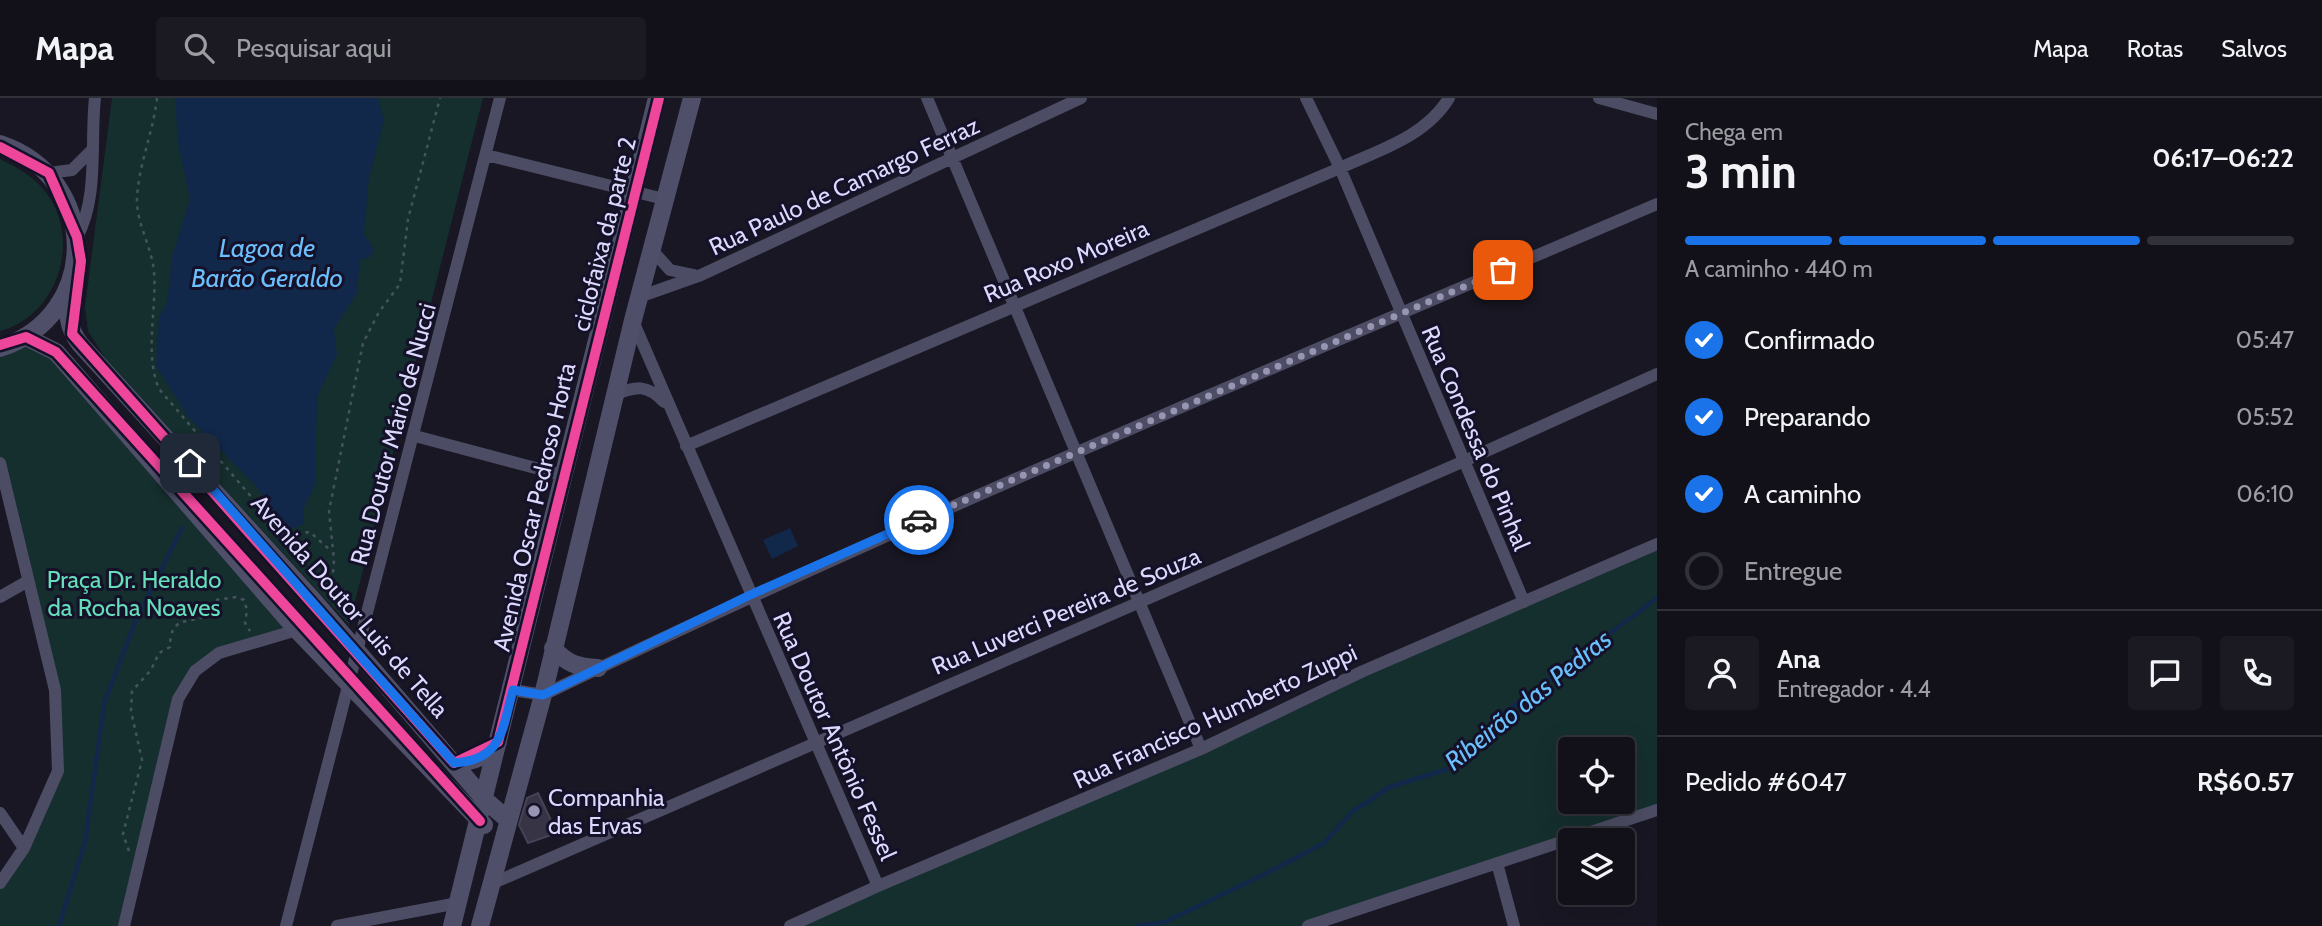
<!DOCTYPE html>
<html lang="pt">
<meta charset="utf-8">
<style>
:root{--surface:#12111a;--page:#1b1a23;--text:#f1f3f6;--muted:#9c9da2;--line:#313139;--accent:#1a73e8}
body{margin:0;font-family:Cabin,sans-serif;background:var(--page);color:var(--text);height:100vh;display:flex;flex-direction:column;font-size:26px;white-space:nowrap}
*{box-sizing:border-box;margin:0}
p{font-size:23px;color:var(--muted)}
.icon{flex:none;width:38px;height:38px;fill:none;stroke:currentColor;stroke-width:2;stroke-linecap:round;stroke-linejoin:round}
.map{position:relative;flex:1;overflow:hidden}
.details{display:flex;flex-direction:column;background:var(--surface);width:665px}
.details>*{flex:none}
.fabs{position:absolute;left:1558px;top:639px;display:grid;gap:14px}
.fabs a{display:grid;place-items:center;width:77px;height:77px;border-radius:7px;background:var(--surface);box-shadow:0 7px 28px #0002,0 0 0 2px var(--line);font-size:35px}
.pin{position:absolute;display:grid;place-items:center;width:60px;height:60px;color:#fff;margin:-30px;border-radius:14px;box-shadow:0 4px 10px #0006}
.courier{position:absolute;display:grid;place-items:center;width:70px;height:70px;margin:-35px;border:5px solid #1a73e8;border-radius:50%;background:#fff;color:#222;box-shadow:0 2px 9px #0007}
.summary em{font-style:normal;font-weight:800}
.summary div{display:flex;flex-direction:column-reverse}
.summary{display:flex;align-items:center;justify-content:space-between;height:119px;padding:0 28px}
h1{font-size:46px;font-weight:800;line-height:52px}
.bar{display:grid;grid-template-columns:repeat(4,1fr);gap:10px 7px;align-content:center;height:84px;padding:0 28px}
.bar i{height:9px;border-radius:5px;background:var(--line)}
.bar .on{background:var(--accent)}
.bar p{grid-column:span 4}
.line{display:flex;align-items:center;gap:18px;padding:0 28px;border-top:2px solid var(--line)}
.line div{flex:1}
.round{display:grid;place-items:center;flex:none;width:74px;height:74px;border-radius:7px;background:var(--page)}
ol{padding:0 28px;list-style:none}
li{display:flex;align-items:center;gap:21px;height:77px}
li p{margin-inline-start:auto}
li .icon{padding:7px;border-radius:50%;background:var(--accent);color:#fff;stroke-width:4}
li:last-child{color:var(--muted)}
li i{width:38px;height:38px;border:4px solid var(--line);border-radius:50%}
header{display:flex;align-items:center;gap:42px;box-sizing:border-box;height:98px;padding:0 35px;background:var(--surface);border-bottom:2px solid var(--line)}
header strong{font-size:33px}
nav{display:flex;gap:38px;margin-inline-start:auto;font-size:24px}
.search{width:490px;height:63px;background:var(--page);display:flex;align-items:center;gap:18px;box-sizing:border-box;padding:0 24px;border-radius:7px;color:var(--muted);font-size:26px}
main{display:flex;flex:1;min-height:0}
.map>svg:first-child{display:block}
.green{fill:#152f2e;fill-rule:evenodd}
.water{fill:#11284a}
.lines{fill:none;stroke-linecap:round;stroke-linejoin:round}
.stream{stroke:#11284a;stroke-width:4.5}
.building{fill:#363445;stroke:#454257;stroke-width:2}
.path{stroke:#46535f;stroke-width:2.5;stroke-dasharray:3.5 5;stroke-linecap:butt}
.minor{stroke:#4c4c64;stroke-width:12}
.secondary{stroke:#4f4f6a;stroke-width:18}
.cycleway-casing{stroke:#141129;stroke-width:15}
.cycleway{stroke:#ed469a;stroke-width:10}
.done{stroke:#9795b1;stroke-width:7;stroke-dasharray:0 12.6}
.route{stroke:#1a73e8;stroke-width:9}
.poi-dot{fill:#9795b1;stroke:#141129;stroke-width:2.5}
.labels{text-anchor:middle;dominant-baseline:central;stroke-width:6;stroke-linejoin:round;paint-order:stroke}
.street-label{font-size:24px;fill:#dcd9fe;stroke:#141129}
.park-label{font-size:24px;fill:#65debb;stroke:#141129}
.poi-label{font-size:24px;fill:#dcd9fe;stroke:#141129;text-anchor:start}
.water-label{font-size:26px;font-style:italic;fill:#6abffc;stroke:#141129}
</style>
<header>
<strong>Mapa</strong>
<div class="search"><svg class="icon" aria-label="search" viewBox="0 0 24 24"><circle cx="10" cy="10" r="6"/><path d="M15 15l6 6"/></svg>Pesquisar aqui</div>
<nav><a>Mapa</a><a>Rotas</a><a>Salvos</a></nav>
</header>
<main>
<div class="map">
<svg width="1657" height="828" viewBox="0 0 1657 828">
<rect width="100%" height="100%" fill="#181723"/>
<path class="green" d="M 112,0 L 483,0 L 349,527 L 107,263 L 88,233 L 85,209 Z
M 0,61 C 17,70 32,77 44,92 C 83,138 59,218 0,233 Z
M 43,245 L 297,532 L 219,555 L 195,573 L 178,601 L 124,828 L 0,828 L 0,785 L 58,673 L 55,592 L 0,365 L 0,250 Z
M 1657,446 L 1657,712 L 1308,828 L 790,828 ZM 1570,651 L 1622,651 L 1622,704 L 1570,704 Z"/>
<path class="water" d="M 175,0 L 378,0 L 384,22 L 369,80 L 364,136 L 374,151 L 370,159 L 360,162 L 357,195 L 334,231 L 337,257 L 317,299 L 315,387 L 303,411 L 304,426 L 292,431 L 281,426 L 256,388 L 189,320 L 156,268 L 159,218 L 167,206 L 172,159 L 190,101 L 178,45 Z
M 790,430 L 798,448 L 772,461 L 763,442 Z"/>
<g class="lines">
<path class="stream" d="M 59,828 L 85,744 L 104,606 L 135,524 L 182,430
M 1137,828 L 1165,824 L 1271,773 L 1324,745 L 1352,714 L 1390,689 L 1454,669 L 1500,618 L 1657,500"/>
</g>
<path class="building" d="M 538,695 L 557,735 L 528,745 L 519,727 L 527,700 Z"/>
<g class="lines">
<path class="path" d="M 157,0 C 153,35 139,65 137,100 C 136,125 152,149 154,174 C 157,213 144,254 159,291 L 284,437 L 310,434 L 330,452
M 324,489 L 333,475 L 334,462 L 329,413 L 363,245 L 379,214 L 400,186 L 408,121 L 440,0
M 129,753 L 123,736 L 142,662 L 131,613 L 132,593 L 151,572 L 159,555 L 170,549 C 170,519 186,525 204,519 L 215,502 L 236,499 L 244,502 L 247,512 L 245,525 L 250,533"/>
<path class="minor" d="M 927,0 L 1201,651
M 1306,0 L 1340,70 L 1524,504
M 1599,0 L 1657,16
M 486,57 L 664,101
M 49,75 L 72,72 L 91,53
M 77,139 C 99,99 90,45 95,0
M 651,151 L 670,172 L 694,177
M 639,199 L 701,177 L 1081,0
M 633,223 L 878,788
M 614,297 C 636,288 647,286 664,304
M 415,338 L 562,377
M 686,348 L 1340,70 C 1379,52 1425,39 1449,0
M 0,365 L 55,592 L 58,673 L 24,750 L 0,785
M 0,499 L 28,483
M 513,592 L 543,597 C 908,421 1284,266 1657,106
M 0,715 L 24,750
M 1497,765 L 1514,828
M 491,786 L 1462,364 L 1657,276
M 124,828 L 178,601 L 195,573 L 219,555 L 297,532
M 286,828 L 500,0
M 337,828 L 458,805
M 790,828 L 878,788 L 1201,651 L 1361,574 L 1657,446
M 1308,828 L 1657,712"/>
<path class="secondary" d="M 0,46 C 100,79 102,217 0,250
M 68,192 C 67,213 67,229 80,246 L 314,503 L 484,701 L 507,721
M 26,239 L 56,254 L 297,532 L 484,727
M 553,550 C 567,566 577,569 598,570
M 454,665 C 473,664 486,659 498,644
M 452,828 L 657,0
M 480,828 L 543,597 L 633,222 L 692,0"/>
<defs>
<path id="cycleway" d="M 0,49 L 49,75 L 77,139 L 81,163 L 72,236 L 454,665 L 498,644 L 659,0
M 0,247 L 26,239 L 56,254 L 480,723"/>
</defs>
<use href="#cycleway" class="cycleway-casing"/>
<use href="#cycleway" class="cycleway"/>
</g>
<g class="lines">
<path class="done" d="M 919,422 L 1503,172"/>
<path class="route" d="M 190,365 L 454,665 C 503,662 502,631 513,592 L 543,597 L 750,497 L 919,422"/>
</g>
<circle class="poi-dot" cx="534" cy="713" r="7"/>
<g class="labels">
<g class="street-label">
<text transform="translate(844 88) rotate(-25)">Rua Paulo de Camargo Ferraz</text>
<text transform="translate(604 136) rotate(-76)">ciclofaixa da parte 2</text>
<text transform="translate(1066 163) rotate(-23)">Rua Roxo Moreira</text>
<text transform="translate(393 336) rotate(-75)">Rua Doutor Mário de Nucci</text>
<text transform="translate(1476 340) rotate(67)">Rua Condessa do Pinhal</text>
<text transform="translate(534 409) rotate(-77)">Avenida Oscar Pedroso Horta</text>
<text transform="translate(350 508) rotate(49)">Avenida Doutor Luis de Tella</text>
<text transform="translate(1066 513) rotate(-23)">Rua Luverci Pereira de Souza</text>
<text transform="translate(1215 618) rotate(-25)">Rua Francisco Humberto Zuppi</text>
<text transform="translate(835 638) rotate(66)">Rua Doutor Antônio Fessel</text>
</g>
<g class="park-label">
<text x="134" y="481">Praça Dr. Heraldo<tspan x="134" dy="28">da Rocha Noaves</tspan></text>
</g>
<g class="poi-label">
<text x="548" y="699">Companhia<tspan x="548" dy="28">das Ervas</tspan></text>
</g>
<g class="water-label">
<text x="267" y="150">Lagoa de<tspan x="267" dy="30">Barão Geraldo</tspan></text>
<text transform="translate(1528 602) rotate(-39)">Ribeirão das Pedras</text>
</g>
</g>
</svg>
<div class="fabs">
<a><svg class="icon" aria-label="locate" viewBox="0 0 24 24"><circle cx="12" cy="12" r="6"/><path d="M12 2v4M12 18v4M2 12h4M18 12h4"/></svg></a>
<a><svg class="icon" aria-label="layers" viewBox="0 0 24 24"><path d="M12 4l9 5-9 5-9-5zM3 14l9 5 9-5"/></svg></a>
</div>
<div class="pin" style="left:1503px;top:172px;background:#ea580c"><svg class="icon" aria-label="bag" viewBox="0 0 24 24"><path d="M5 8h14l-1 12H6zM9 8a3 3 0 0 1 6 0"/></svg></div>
<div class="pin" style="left:190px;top:365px;background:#1f2937"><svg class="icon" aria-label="home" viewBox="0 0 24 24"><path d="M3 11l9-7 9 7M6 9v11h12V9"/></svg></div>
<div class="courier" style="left:919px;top:422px"><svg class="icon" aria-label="car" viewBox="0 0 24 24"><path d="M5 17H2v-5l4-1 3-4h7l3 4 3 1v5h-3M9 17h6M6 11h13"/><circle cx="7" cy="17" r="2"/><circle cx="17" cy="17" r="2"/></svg></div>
</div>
<section class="details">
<div class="summary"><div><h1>3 min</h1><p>Chega em</p></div><em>06:17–06:22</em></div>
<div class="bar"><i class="on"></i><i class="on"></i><i class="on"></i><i></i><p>A caminho · 440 m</p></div>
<ol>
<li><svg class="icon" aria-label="check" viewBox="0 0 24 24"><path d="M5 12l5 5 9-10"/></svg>Confirmado<p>05:47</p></li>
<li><svg class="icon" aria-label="check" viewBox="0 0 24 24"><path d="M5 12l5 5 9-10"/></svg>Preparando<p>05:52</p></li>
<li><svg class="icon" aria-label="check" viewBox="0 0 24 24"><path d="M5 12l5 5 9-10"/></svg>A caminho<p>06:10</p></li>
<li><i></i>Entregue</li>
</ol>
<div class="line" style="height:126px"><a class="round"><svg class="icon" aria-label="person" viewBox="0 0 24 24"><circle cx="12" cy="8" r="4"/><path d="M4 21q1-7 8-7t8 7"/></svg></a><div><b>Ana</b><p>Entregador · 4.4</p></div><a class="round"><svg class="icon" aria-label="chat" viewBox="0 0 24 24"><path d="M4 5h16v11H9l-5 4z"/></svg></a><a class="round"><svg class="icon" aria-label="phone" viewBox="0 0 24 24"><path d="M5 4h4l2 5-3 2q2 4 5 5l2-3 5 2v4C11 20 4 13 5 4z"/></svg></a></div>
<div class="line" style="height:91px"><div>Pedido #6047</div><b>R$60.57</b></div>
</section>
</main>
